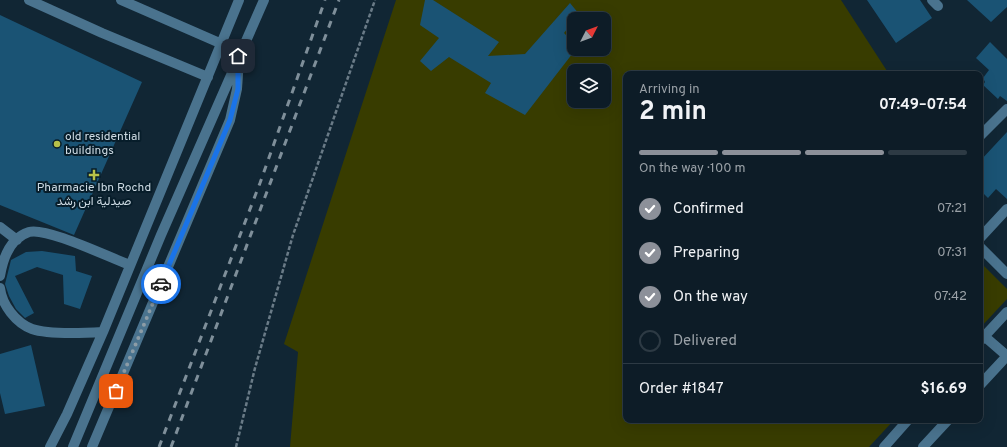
<!DOCTYPE html>
<meta charset="utf-8">
<style>
:root{--surface:#0d1c27;--page:#16252f;--text:#f1f3f6;--muted:#9aa1a7;--line:#2d3a44;--accent:#8c9099}
body{margin:0;font-family:Overpass,Vazirmatn,sans-serif;background:var(--page);color:var(--text);height:100vh;display:flex;flex-direction:column;font-size:15px;white-space:nowrap}
*{box-sizing:border-box;margin:0}
p{font-size:13px;color:var(--muted)}
.icon{flex:none;width:22px;height:22px;fill:none;stroke:currentColor;stroke-width:2;stroke-linecap:round;stroke-linejoin:round}
.map{position:relative;flex:1;overflow:hidden}
.side{position:absolute;left:623px;top:71px;width:360px;height:352px;display:flex;flex-direction:column;background:var(--surface);border-radius:8px;box-shadow:0 4px 16px #0002,0 0 0 1px var(--line)}
.side>*{flex:none}
.needle{width:26px;rotate:48deg}
.tools{position:absolute;left:567px;top:12px;display:grid;gap:8px}
.tools a{display:grid;place-items:center;width:44px;height:44px;border-radius:8px;background:var(--surface);box-shadow:0 4px 16px #0002,0 0 0 1px var(--line);font-size:20px}
.pin{position:absolute;display:grid;place-items:center;width:34px;height:34px;color:#fff;margin:-17px;border-radius:8px;box-shadow:0 2px 6px #0006}
.courier{position:absolute;display:grid;place-items:center;width:40px;height:40px;margin:-20px;border:3px solid #1a73e8;border-radius:50%;background:#fff;color:#222;box-shadow:0 1px 5px #0007}
.overview em{font-style:normal;font-weight:700}
.overview div{display:flex;flex-direction:column-reverse}
.overview{display:flex;align-items:center;justify-content:space-between;height:68px;padding:0 16px}
h1{font-size:26px;font-weight:700;line-height:30px}
.bar{display:grid;grid-template-columns:repeat(4,1fr);gap:6px 4px;align-content:center;height:48px;padding:0 16px}
.bar i{height:5px;border-radius:3px;background:var(--line)}
.bar .on{background:var(--accent)}
.bar p{grid-column:span 4}
.line{display:flex;align-items:center;gap:10px;padding:0 16px;border-top:1px solid var(--line)}
.line div{flex:1}
ol{padding:0 16px;list-style:none}
li{display:flex;align-items:center;gap:12px;height:44px}
li p{margin-inline-start:auto}
li .icon{padding:4px;border-radius:50%;background:var(--accent);color:#fff;stroke-width:4}
li:last-child{color:var(--muted)}
li i{width:22px;height:22px;border:2px solid var(--line);border-radius:50%}
.map>svg:first-child{display:block}
.green{fill:#383c00;fill-rule:evenodd}
.building{fill:#1a5374}
.lines{fill:none;stroke-linecap:round;stroke-linejoin:round}
.path{stroke:#6a7b87;stroke-width:2.5;stroke-dasharray:4 2;stroke-linecap:butt}
.minor{stroke:#4a738e;stroke-width:10}
.rail{stroke:#7f8f9a;stroke-width:3;stroke-dasharray:7 7;stroke-linecap:butt}
.done{stroke:#8c9ca6;stroke-width:4;stroke-dasharray:0 7.2}
.route{stroke:#1a73e8;stroke-width:5}
.poi-dot{fill:#b6c149;stroke:#071d2a;stroke-width:1.5}
.labels{text-anchor:middle;dominant-baseline:central;stroke-width:4;stroke-linejoin:round;paint-order:stroke}
.poi-label{font-size:12px;fill:#cedbe4;stroke:#071d2a;text-anchor:start}
</style>
<div class="map">
<svg width="1007" height="447" viewBox="0 0 1007 447">
<rect width="100%" height="100%" fill="#112634"/>
<path class="green" d="M 396,0 L 841,0 L 889,74 L 626,74 L 626,420 L 894,420 L 869,447 L 290,447 L 298,352 L 284,344 ZM 574,19 L 604,19 L 604,49 L 574,49 ZM 574,71 L 604,71 L 604,101 L 574,101 Z
M 980,262 L 1007,289 L 1007,299 L 980,328 Z"/>
<path class="building" d="M 425,0 L 433,0 L 499,42 L 488,56 L 525,54 L 570,3 L 579,14 L 564,33 L 574,43 L 574,49 L 576,49 L 525,115 L 485,93 L 491,83 L 449,57 L 431,71 L 420,61 L 439,38 L 420,25 Z
M 867,0 L 920,0 L 932,18 L 896,43 Z
M 967,0 L 1007,0 L 1007,7 L 991,22 Z
M 0,15 L 142,82 L 74,235 L 0,205 Z
M 990,42 L 1007,59 L 1007,101 L 1000,96 L 998,99 L 983,85 L 985,82 L 983,78 L 989,70 L 976,58 Z
M 1007,132 L 1007,199 L 996,189 L 988,198 L 980,190 L 980,161 Z
M 42,251 L 75,256 L 76,271 L 92,276 L 80,309 L 64,304 L 63,275 L 37,267 L 15,276 L 34,313 L 25,318 L 16,309 L 9,296 L 5,284 L 11,260 L 26,252 Z
M 31,345 L 45,406 L 5,414 L 0,393 L 0,354 Z"/>
<g class="lines">
<path class="path" d="M 236,447 L 255,368 L 293,235 L 375,0"/>
<path class="minor" d="M 29,0 L 102,33 L 208,77
M 121,0 L 222,44
M 932,0 L 938,6
M 980,136 L 1007,109
M 0,227 L 17,240
M 980,238 L 1007,209
M 980,247 L 1007,274
M 0,276 C 3,258 10,238 29,232 C 47,227 110,258 130,265
M 0,288 C 2,305 16,323 32,329 C 49,335 85,333 103,332
M 984,336 L 1007,356
M 980,341 L 1007,312
M 980,385 L 1007,356
M 50,447 L 67,414 L 103,332 L 239,0
M 73,447 L 161,235 L 264,0
M 92,447 L 230,120 L 237,89 L 239,60
M 884,447 L 908,420
M 923,447 L 948,420"/>
<path class="rail" d="M 159,447 L 260,183 L 325,0
M 171,447 L 339,0"/>
</g>
<g class="lines">
<path class="done" d="M 116,391 L 161,284"/>
<path class="route" d="M 161,284 L 230,120 L 238,89 L 238,56"/>
</g>
<g class="poi-dot">
<circle cx="57" cy="144" r="4"/>
<path d="M92 169h4v4h4v4h-4v4h-4v-4h-4v-4h4z"/>
</g>
<g class="labels">
<g class="poi-label">
<text x="65" y="137">old residential<tspan x="65" dy="14">buildings</tspan></text>
<text x="94" y="188" text-anchor="middle">Pharmacie Ibn Rochd<tspan x="94" dy="14">صيدلية ابن رشد</tspan></text>
</g>
</g>
</svg>
<div class="tools">
<a><svg class="needle" viewBox="-14 -14 28 28"><path d="M0-13l5 13h-10z" fill="#e53935"/><path d="M0 13l5-13h-10z" fill="#9aa1a7"/></svg></a>
<a><svg class="icon" aria-label="layers" viewBox="0 0 24 24"><path d="M12 4l9 5-9 5-9-5zM3 14l9 5 9-5"/></svg></a>
</div>
<div class="pin" style="left:116px;top:391px;background:#ea580c"><svg class="icon" aria-label="bag" viewBox="0 0 24 24"><path d="M5 8h14l-1 12H6zM9 8a3 3 0 0 1 6 0"/></svg></div>
<div class="pin" style="left:238px;top:56px;background:#1f2937"><svg class="icon" aria-label="home" viewBox="0 0 24 24"><path d="M3 11l9-7 9 7M6 9v11h12V9"/></svg></div>
<div class="courier" style="left:161px;top:284px"><svg class="icon" aria-label="car" viewBox="0 0 24 24"><path d="M5 17H2v-5l4-1 3-4h7l3 4 3 1v5h-3M9 17h6M6 11h13"/><circle cx="7" cy="17" r="2"/><circle cx="17" cy="17" r="2"/></svg></div>
<section class="side">
<div class="overview"><div><h1>2 min</h1><p>Arriving in</p></div><em>07:49–07:54</em></div>
<div class="bar"><i class="on"></i><i class="on"></i><i class="on"></i><i></i><p>On the way · 100 m</p></div>
<ol>
<li><svg class="icon" aria-label="check" viewBox="0 0 24 24"><path d="M5 12l5 5 9-10"/></svg>Confirmed<p>07:21</p></li>
<li><svg class="icon" aria-label="check" viewBox="0 0 24 24"><path d="M5 12l5 5 9-10"/></svg>Preparing<p>07:31</p></li>
<li><svg class="icon" aria-label="check" viewBox="0 0 24 24"><path d="M5 12l5 5 9-10"/></svg>On the way<p>07:42</p></li>
<li><i></i>Delivered</li>
</ol>
<div class="line" style="height:52px"><div>Order #1847</div><b>$16.69</b></div>
</section>
</div>
